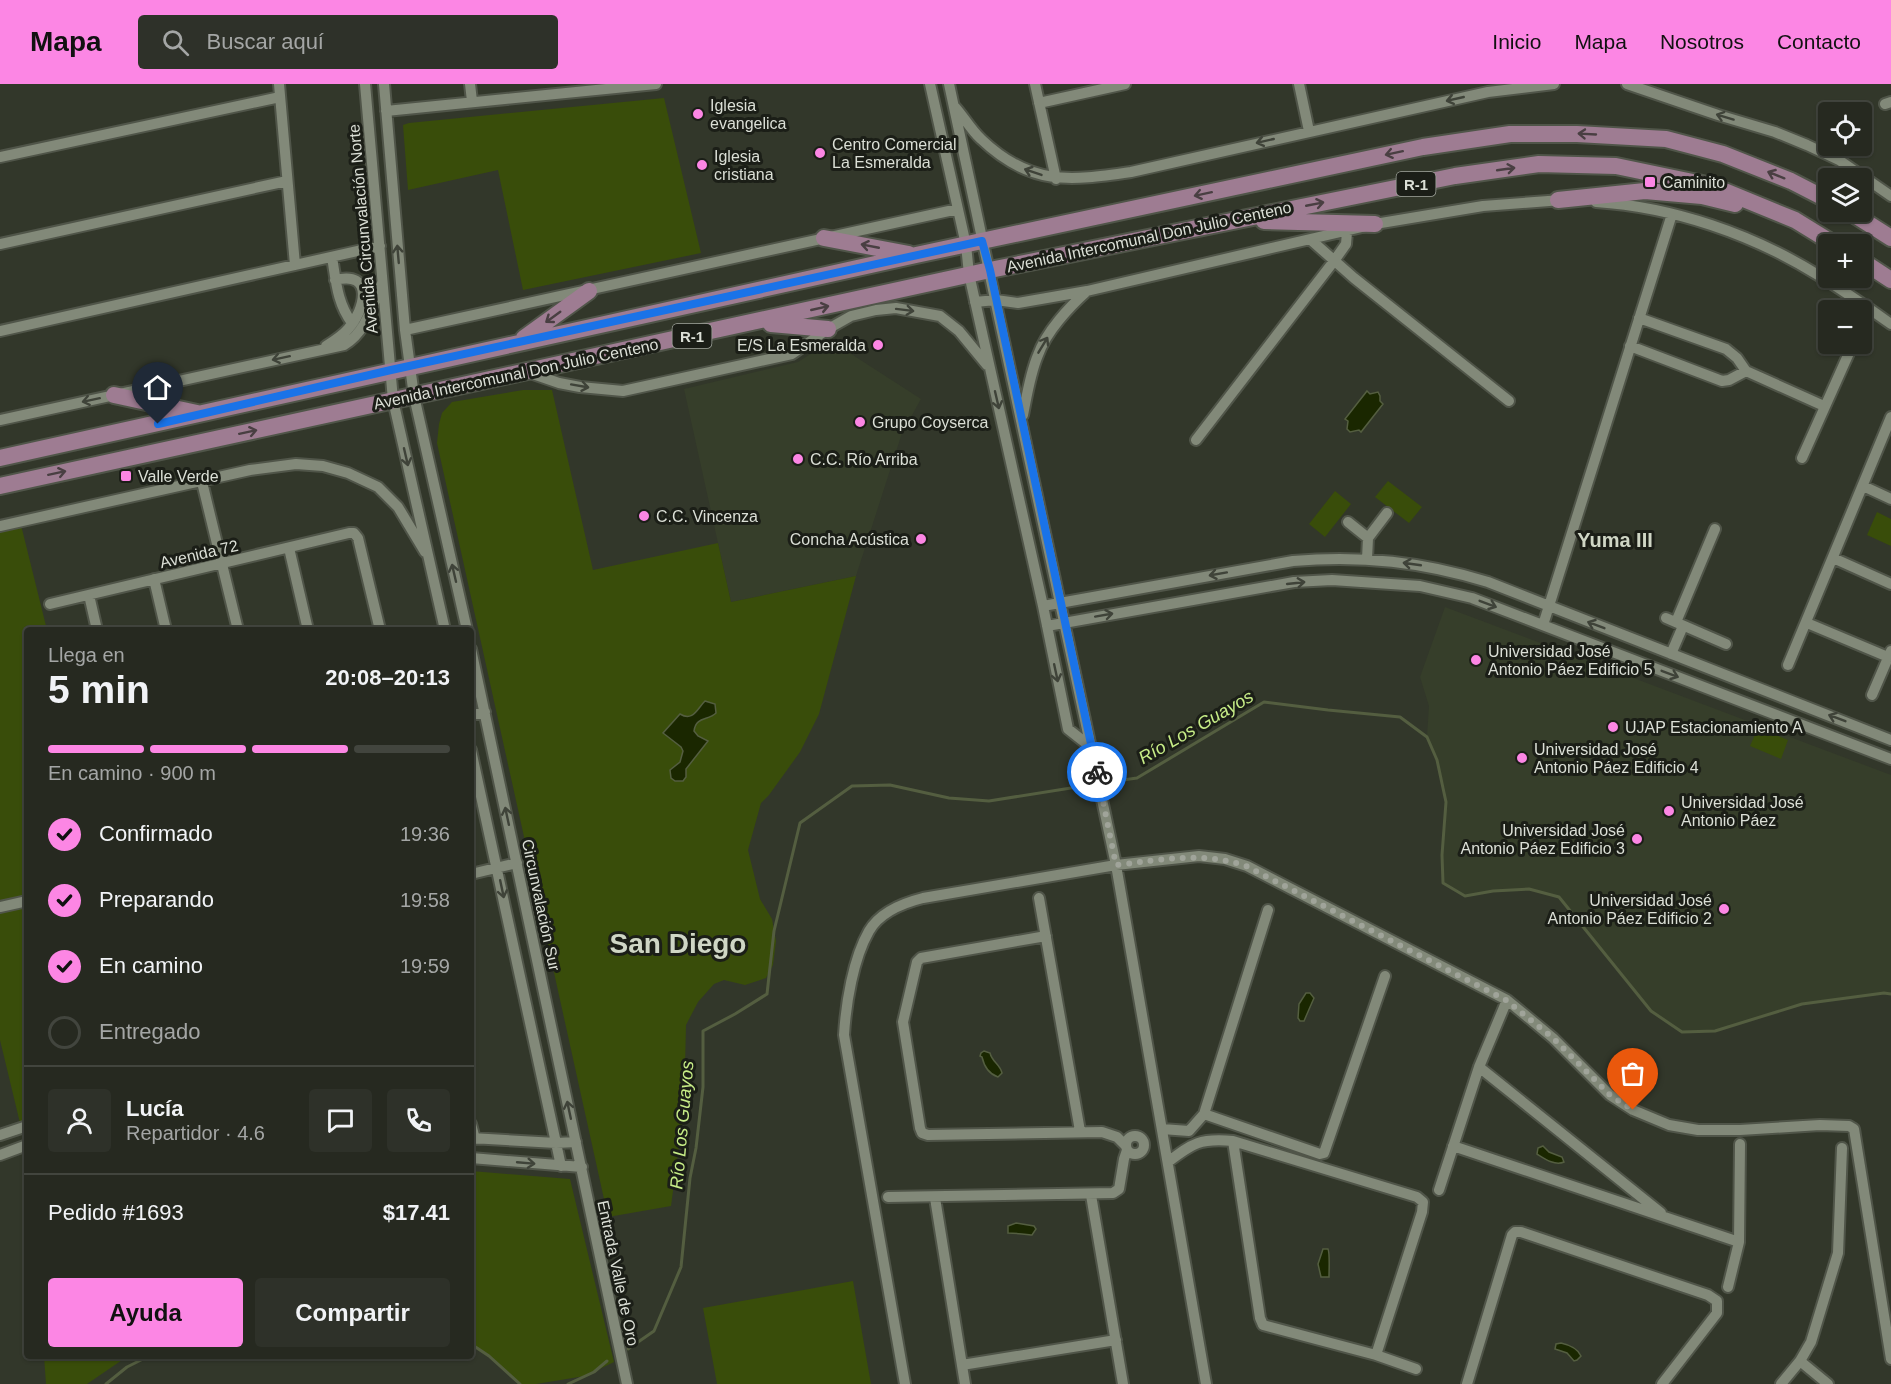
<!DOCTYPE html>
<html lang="es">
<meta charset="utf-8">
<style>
:root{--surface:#262920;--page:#2e3129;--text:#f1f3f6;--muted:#a4a6a5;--line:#42453e;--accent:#fc86e4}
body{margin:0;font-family:Helvetica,sans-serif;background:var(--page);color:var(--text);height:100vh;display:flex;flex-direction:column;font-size:22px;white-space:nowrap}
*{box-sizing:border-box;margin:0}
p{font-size:20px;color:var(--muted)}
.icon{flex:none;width:33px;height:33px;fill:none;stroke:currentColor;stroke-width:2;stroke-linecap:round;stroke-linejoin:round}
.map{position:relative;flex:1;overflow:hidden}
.panel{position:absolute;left:24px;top:543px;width:450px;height:732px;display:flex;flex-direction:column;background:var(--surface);border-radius:6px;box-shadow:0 2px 4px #0004,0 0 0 2px var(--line)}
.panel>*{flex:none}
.controls{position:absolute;left:1818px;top:18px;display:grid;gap:12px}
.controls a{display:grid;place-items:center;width:54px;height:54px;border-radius:6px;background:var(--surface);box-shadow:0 2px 4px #0004,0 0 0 2px var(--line);font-size:30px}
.pin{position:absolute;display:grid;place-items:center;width:51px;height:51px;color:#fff;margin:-62px -26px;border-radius:50% 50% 50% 0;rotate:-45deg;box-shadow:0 0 6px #0007}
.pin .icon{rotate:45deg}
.courier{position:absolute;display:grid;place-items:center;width:60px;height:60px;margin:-30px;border:4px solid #1a73e8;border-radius:50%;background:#fff;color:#222;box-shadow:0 2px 8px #0007}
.overview em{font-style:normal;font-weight:700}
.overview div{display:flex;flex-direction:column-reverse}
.overview{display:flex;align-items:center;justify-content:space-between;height:102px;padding:0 24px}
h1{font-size:39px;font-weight:700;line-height:45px}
.bar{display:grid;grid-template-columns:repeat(4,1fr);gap:9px 6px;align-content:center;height:72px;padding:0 24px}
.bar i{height:8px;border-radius:4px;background:var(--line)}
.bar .current{background:var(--accent)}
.bar p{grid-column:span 4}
.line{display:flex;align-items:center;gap:15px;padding:0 24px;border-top:2px solid var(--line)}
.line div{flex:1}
.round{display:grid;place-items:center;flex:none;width:63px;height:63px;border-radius:6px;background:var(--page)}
ol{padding:0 24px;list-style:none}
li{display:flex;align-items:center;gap:18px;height:66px}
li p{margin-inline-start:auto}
li .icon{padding:6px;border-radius:50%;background:var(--accent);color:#111;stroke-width:4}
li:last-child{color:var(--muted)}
li i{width:33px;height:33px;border:3px solid var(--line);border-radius:50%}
.action{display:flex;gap:12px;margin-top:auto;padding:12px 24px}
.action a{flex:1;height:69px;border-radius:6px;background:var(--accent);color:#111;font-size:24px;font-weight:700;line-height:69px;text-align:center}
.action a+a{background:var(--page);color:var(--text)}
header{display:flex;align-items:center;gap:36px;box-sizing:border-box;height:84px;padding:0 30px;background:var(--accent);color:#111}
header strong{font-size:28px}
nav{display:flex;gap:33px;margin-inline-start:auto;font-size:21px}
.search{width:420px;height:54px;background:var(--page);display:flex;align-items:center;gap:15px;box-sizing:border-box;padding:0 21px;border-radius:6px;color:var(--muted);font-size:22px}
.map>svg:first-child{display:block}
.built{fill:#363e2a}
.green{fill:#394d0a}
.water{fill:#1a2700;stroke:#545e40;stroke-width:1.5}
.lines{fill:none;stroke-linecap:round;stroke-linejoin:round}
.stream{stroke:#545e40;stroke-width:3}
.street-casing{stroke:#505549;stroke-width:14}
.primary-casing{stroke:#505549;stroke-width:20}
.street{stroke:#828979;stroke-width:10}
.primary{stroke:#9e7c92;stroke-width:16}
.oneway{stroke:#3f4339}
.oneway2{stroke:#493f42}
.done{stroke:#a0a49a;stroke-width:6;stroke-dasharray:0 10.8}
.route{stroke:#1a73e8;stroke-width:8}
.poi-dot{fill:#fc86e4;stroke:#1b1e17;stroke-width:2}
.labels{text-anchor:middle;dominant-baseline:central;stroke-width:6;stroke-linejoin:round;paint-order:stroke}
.shield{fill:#1b1e17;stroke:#a1a59d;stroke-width:1.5}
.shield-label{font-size:15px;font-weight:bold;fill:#dbdfd6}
.poi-label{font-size:16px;fill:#dbdfd6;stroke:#1b1e17;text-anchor:start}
.street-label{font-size:16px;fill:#dbdfd6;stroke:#1b1e17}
.water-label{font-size:18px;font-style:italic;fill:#c7ed87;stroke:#1b1e17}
.quarter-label{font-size:20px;font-weight:bold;fill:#cfd6c5;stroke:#1b1e17}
.town-label{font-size:28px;font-weight:bold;fill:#cfd6c5;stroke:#1b1e17}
</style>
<header>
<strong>Mapa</strong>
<div class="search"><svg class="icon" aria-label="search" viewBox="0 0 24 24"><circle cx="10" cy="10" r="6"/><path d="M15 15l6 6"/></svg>Buscar aquí</div>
<nav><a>Inicio</a><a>Mapa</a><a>Nosotros</a><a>Contacto</a></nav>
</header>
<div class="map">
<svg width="1891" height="1300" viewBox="0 0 1891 1300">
<rect width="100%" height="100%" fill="#32372a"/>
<path class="built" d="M 831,257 L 921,315 L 902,349 L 856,492 L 731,518 L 684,305 L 798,278 Z
M 1445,523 L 1891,691 L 1891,910 L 1884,909 L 1802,920 L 1715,947 L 1682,948 L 1651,927 L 1559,813 L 1529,805 L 1502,806 L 1465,812 L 1443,799 L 1442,771 L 1446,737 L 1445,706 L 1437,676 L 1427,653 L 1429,622 L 1420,593 Z"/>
<path class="green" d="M 664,14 L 701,169 L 523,206 L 498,86 L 408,106 L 403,41 L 409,39 Z
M 523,306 L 552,306 L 593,486 L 718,459 L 731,518 L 856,492 L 819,630 L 800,668 L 769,711 L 761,719 L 748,766 L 760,815 L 772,835 L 776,857 L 773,881 L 766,894 L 745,901 L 724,896 L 714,900 L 698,918 L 686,941 L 684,1024 L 671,1122 L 608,1133 L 437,359 L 439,340 L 442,329 L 452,318 Z
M 1388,397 L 1422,423 L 1409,439 L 1375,413 Z
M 1335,407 L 1351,420 L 1325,453 L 1309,440 Z
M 1877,428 L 1891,435 L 1891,462 L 1867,451 Z
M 21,441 L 47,546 L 27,546 L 27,1068 L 0,956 L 0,446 Z
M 1758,644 L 1788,656 L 1781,675 L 1750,662 Z
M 471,1087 L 570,1095 L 614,1278 L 585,1292 L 536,1300 L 520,1300 L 489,1272 L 471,1260 Z
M 853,1197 L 871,1300 L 717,1300 L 703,1224 Z
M 44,1272 L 128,1272 L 87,1300 L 46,1300 Z"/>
<path class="water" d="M 1367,307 L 1370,310 L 1378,308 L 1380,312 L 1380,317 L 1383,320 L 1361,348 L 1359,346 L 1350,348 L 1347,345 L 1348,337 L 1345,335 Z
M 705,617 L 715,620 L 716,629 C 708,637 696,632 694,647 L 698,652 L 708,657 L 686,685 L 686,693 L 683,697 L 675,697 L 671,694 L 670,686 L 680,678 L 683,667 L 681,663 L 663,649 L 680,630 C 693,638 697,625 705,617 Z
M 1306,909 L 1310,909 L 1314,914 C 1310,923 1307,930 1304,937 L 1300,937 L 1298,934 L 1299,920 Z
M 984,967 L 990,969 C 992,978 1000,980 1002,989 L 998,993 C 989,990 984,982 982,973 L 980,972 L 981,969 Z
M 1543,1062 L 1549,1068 L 1562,1073 L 1564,1078 C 1555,1082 1545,1075 1537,1070 L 1538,1064 Z
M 1016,1139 L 1034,1142 L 1036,1145 L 1032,1151 C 1023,1150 1015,1149 1008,1149 L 1008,1142 Z
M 1323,1165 L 1328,1165 C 1330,1169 1329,1187 1329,1193 L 1321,1193 L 1318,1180 Z
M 1561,1259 C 1570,1261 1578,1265 1581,1272 L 1577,1276 L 1574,1277 L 1567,1269 L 1555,1265 L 1556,1260 Z"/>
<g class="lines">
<path class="stream" d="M 1102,699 L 1137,694 L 1264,618 L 1328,626 L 1400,633 L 1427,653 L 1437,676 L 1446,718 L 1442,771 L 1443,799 L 1465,812 L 1493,807 L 1529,805 L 1559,813 L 1651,927 L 1682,948 L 1715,947 L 1802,920 L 1884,909 L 1891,910
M 471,1260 L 489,1272 L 520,1300
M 628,1265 L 654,1247 L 681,1183 L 690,1094 L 696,1064 L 703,1003 L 703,947 L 735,930 L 767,910 L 774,847 L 800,739 L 852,702 L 890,701 L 949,714 L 989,717 L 1096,700
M 106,1300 L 127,1283 L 149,1272
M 568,1300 L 594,1288 L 607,1277"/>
<defs>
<path id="street" d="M 279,0 L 295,181
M 365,0 L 393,316 L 445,546
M 384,0 L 405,246 L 414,312 L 467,546
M 470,0 L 472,17
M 930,0 L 966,161 L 969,190 L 1043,522 L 1068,645 L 1092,664
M 949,0 L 1116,781 L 1206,1300
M 1035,0 L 1056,95
M 1299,0 L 1309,47
M 1627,0 L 1718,31 L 1775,48 L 1807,61 L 1839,76 L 1891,112
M 1039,19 L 1125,0
M 1885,20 L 1891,18
M 955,23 C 964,33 971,46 981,55 C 1030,102 1069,97 1131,88 L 1488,8 L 1554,0
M 386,27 L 656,0
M 0,73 L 280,13
M 1596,118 C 1673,123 1752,150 1818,191 C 1843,206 1867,223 1891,240
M 1311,156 L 1354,194 L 1509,317
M 0,160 L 287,97
M 332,173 C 336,197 337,219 352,239
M 975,218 L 996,216 L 1018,219 L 1087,207 L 1375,140 L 1483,122 L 1562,116
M 1639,234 L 1726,265 L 1737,274 L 1746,287 L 1824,322
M 1862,242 L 1870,225
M 405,246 L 958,125
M 0,247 L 380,162
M 326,262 C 334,257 342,252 348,245 C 365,226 375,186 335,196
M 1630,262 L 1722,297 L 1729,296 L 1746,287
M 527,288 L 559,299 L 580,303 L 623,307 L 792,270 L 828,245 L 851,232 L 876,226 L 896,224 L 940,232 L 959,247 L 987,281
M 1023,331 C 1027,311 1030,290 1038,271 C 1046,248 1069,223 1087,207
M 0,336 L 344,261 C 366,249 372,221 382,199
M 1196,356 L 1334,177 L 1346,160 L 1347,148
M 1802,374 L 1853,260
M 202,398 L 238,546
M 1863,402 L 1891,415
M 1348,438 L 1368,454
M 0,442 L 250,386 L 296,380 L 323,382 L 348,389 L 378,403 L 398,423 L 425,468
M 289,464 L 308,546
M 1833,474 L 1891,500
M 1367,475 L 1368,454 L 1387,429
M 154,495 L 166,546
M 89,511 L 97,546
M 50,520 L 349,449 L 354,449 L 358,454 L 380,546
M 1043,522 L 1293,477 C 1362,471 1423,478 1488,498 L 1891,656
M 1666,534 L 1726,560
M 1676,538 L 1715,445
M 1807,539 L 1888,573
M 1543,541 L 1672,130
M 1047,542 L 1294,498 L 1332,496 L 1420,502 L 1472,514 L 1891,675
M 471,565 L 627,1300
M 1671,570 L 1683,542
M 1788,581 L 1891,333
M 1872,611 L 1891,567
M 471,631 L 485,628
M 471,666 L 561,1082
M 471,790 L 517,779
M 1039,814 L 1080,1047
M 0,823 L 27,817
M 1046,852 L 921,874 L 917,878 L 903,938 L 920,1044 L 922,1049 L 928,1051 L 1102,1048 L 1117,1053 L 1125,1061
M 1479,983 L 1661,1129
M 1204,1030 L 1320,1070 L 1324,1069 L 1385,892
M 471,1040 L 475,1055
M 1162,1045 L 1189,1047 L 1204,1030 L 1268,826
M 0,1051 L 27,1042
M1126 1061a9 9 0 1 1 18 0a9 9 0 1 1-18 0Z
M 471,1054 L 556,1059 L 576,1058
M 1233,1057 L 1260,1234 L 1263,1241 L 1376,1271 L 1416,1285
M 1453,1062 L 1739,1158
M 0,1071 L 27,1061
M 471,1074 L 582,1083
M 1168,1078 C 1193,1059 1200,1054 1233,1057 L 1417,1113 L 1423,1118 L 1422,1128 L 1376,1271
M 1439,1106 L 1479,983 L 1507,916
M 1091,1111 L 1123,1300
M 888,1113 L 1113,1109 L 1119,1105 L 1124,1075 L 1127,1066
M 935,1114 L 965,1300
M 1728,1203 L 1739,1158 L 1740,1060
M 1800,1277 L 1828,1300
M 962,1281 L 1116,1256
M 905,1300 L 844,951 C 846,919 853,875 869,847 C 880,828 903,819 923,814 L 1116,781 L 1199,772 L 1225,775 L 1247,782 L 1507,916 L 1553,954 L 1610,1011 L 1633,1026 L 1669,1041 L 1698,1046 L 1740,1046 L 1820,1041 L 1849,1042 L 1854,1045 L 1891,1275
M 1467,1300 L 1512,1151 L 1515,1148 L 1521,1148 L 1708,1211 L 1717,1217 L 1717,1229 L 1662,1300
M 1781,1300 L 1800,1277 L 1811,1258 L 1838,1169 L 1842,1064"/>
<path id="primary" d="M 1558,116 L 1645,107 L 1702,112 L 1735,120
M 1850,128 L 1891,154
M 1264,137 L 1375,140
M 824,154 L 909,170
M 1862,177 L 1891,196
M 771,240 L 828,245
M 524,254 L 589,207
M 114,311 L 197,329
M 0,374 L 916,171 L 1423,63 L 1510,50 L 1577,50 L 1666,55 L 1723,70 L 1791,97 L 1828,116
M 0,402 L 990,186 L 1455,92 L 1539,80 L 1616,82 L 1712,102 L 1795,136 L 1834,160"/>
</defs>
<use href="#street" class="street-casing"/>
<use href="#primary" class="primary-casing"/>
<use href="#street" class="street"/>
<use href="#primary" class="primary"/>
</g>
<defs><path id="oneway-shaft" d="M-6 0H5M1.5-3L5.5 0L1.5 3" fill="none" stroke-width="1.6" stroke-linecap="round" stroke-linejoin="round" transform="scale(1.5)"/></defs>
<g class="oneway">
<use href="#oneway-shaft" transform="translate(1455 15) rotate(167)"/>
<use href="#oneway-shaft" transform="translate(1725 33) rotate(-163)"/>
<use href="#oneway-shaft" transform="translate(1265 57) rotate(167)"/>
<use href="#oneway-shaft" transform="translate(1033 88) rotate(-161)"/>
<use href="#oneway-shaft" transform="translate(398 170) rotate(-95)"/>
<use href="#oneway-shaft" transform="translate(905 226) rotate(7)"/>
<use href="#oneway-shaft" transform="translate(1043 261) rotate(-59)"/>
<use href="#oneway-shaft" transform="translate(281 274) rotate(168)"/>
<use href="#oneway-shaft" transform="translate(580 302) rotate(10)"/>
<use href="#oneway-shaft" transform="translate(91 316) rotate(168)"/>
<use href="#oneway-shaft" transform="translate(997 316) rotate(77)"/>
<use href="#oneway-shaft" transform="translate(406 373) rotate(77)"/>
<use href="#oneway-shaft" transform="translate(1412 480) rotate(-172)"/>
<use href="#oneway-shaft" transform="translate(454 489) rotate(-103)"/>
<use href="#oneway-shaft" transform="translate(1218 490) rotate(170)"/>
<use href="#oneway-shaft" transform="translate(1296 499) rotate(-6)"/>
<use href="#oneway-shaft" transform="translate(1488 520) rotate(21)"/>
<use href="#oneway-shaft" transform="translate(1104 531) rotate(-10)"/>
<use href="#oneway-shaft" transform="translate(1596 541) rotate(-159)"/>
<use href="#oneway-shaft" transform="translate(1056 589) rotate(78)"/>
<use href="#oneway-shaft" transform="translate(1670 590) rotate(21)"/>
<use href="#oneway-shaft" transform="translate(1837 634) rotate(-159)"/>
<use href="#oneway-shaft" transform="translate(507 732) rotate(-102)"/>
<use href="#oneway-shaft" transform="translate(502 805) rotate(78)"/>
<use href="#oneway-shaft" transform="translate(569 1026) rotate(-102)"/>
<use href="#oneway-shaft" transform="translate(526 1079) rotate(5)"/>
</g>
<g class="oneway2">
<use href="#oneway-shaft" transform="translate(1587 50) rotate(-177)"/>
<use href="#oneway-shaft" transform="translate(1394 69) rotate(168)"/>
<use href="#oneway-shaft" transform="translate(1506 85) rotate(-8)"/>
<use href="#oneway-shaft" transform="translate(1776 91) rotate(-158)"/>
<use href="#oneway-shaft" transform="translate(1203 110) rotate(168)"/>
<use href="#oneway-shaft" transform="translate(1315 120) rotate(-11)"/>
<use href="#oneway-shaft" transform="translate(870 162) rotate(-169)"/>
<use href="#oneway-shaft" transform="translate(820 224) rotate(-13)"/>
<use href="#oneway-shaft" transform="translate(553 233) rotate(144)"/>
<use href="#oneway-shaft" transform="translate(248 348) rotate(-12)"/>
<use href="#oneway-shaft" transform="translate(57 389) rotate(-12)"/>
</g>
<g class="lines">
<path class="done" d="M 1097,688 L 1116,781 C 1162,776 1201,767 1246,782 L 1506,916 L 1553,954 L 1610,1011 L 1633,1026"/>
<path class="route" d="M 158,340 L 391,286 L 982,157 L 990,186 L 1097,688"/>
</g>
<g class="poi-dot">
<circle cx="698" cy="30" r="6"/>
<circle cx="820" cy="69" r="6"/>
<circle cx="702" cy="81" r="6"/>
<rect x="1644" y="92" width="12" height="12" rx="3"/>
<circle cx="878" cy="261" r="6"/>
<circle cx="860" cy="338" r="6"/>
<circle cx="798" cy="375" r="6"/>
<rect x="120" y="386" width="12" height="12" rx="3"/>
<circle cx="644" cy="432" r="6"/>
<circle cx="921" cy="455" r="6"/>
<circle cx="1476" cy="576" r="6"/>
<circle cx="1613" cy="643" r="6"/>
<circle cx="1522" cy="674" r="6"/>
<circle cx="1669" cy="727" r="6"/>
<circle cx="1637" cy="755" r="6"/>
<circle cx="1724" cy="825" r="6"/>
</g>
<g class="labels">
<g class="shield">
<rect x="1396.5" y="88" width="39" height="24" rx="4.5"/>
<rect x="672.5" y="240" width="39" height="24" rx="4.5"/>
</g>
<g class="shield-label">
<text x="1416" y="100">R-1</text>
<text x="692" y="252">R-1</text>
</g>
<g class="poi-label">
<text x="710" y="21">Iglesia<tspan x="710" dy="18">evangelica</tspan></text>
<text x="832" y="60">Centro Comercial<tspan x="832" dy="18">La Esmeralda</tspan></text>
<text x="714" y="72">Iglesia<tspan x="714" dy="18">cristiana</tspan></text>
<text x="1662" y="98">Caminito</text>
<text x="866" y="261" text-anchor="end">E/S La Esmeralda</text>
<text x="872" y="338">Grupo Coyserca</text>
<text x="810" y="375">C.C. Río Arriba</text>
<text x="138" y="392">Valle Verde</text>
<text x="656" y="432">C.C. Vincenza</text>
<text x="909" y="455" text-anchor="end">Concha Acústica</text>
<text x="1488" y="567">Universidad José<tspan x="1488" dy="18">Antonio Páez Edificio 5</tspan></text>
<text x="1625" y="643">UJAP Estacionamiento A</text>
<text x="1534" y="665">Universidad José<tspan x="1534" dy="18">Antonio Páez Edificio 4</tspan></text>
<text x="1681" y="718">Universidad José<tspan x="1681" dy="18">Antonio Páez</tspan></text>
<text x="1625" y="746" text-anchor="end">Universidad José<tspan x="1625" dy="18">Antonio Páez Edificio 3</tspan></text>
<text x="1712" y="816" text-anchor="end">Universidad José<tspan x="1712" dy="18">Antonio Páez Edificio 2</tspan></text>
</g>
<g class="street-label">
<text transform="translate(363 145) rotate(-95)">Avenida Circunvalación Norte</text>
<text transform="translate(1149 153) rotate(-12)">Avenida Intercomunal Don Julio Centeno</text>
<text transform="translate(516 290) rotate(-12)">Avenida Intercomunal Don Julio Centeno</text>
<text transform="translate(199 470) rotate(-13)">Avenida 72</text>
<text transform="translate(541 821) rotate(78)">Circunvalación Sur</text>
<text transform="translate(618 1189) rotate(78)">Entrada Valle de Oro</text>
</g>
<g class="water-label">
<text transform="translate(1196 643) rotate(-30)">Río Los Guayos</text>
<text transform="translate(682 1041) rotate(-85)">Río Los Guayos</text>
</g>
<g class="quarter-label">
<text x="1615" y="456">Yuma III</text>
</g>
<g class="town-label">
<text x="678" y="859">San Diego</text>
</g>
</g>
</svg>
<div class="controls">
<a><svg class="icon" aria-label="locate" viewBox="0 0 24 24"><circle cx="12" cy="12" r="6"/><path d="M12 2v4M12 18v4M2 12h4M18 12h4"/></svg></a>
<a><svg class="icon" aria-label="layers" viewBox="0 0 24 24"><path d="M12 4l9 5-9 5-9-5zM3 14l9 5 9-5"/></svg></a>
<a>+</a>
<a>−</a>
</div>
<div class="pin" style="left:1633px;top:1026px;background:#ea580c"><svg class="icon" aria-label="bag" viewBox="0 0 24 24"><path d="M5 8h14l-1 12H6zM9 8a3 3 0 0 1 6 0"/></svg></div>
<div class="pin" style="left:158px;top:340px;background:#1f2937"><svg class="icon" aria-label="home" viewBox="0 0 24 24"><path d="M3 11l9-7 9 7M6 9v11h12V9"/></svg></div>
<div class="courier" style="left:1097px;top:688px"><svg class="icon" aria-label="bike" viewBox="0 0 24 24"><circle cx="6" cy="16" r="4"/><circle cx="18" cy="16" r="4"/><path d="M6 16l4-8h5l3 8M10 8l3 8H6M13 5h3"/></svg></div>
<section class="panel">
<div class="overview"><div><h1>5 min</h1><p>Llega en</p></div><em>20:08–20:13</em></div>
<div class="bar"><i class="current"></i><i class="current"></i><i class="current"></i><i></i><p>En camino · 900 m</p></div>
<ol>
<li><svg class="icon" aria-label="check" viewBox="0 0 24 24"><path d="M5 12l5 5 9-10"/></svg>Confirmado<p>19:36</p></li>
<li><svg class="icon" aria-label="check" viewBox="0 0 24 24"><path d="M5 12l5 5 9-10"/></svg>Preparando<p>19:58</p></li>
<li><svg class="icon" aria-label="check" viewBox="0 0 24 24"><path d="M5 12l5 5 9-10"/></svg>En camino<p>19:59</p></li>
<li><i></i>Entregado</li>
</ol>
<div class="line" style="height:108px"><a class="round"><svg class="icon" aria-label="person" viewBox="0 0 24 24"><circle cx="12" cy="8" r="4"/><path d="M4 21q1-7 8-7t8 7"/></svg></a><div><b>Lucía</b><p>Repartidor · 4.6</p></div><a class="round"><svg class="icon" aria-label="chat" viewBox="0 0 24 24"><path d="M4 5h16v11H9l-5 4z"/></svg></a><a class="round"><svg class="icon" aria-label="phone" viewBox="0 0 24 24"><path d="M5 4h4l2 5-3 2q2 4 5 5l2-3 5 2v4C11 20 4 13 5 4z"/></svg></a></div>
<div class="line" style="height:78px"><div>Pedido #1693</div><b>$17.41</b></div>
<div class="action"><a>Ayuda</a><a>Compartir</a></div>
</section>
</div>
